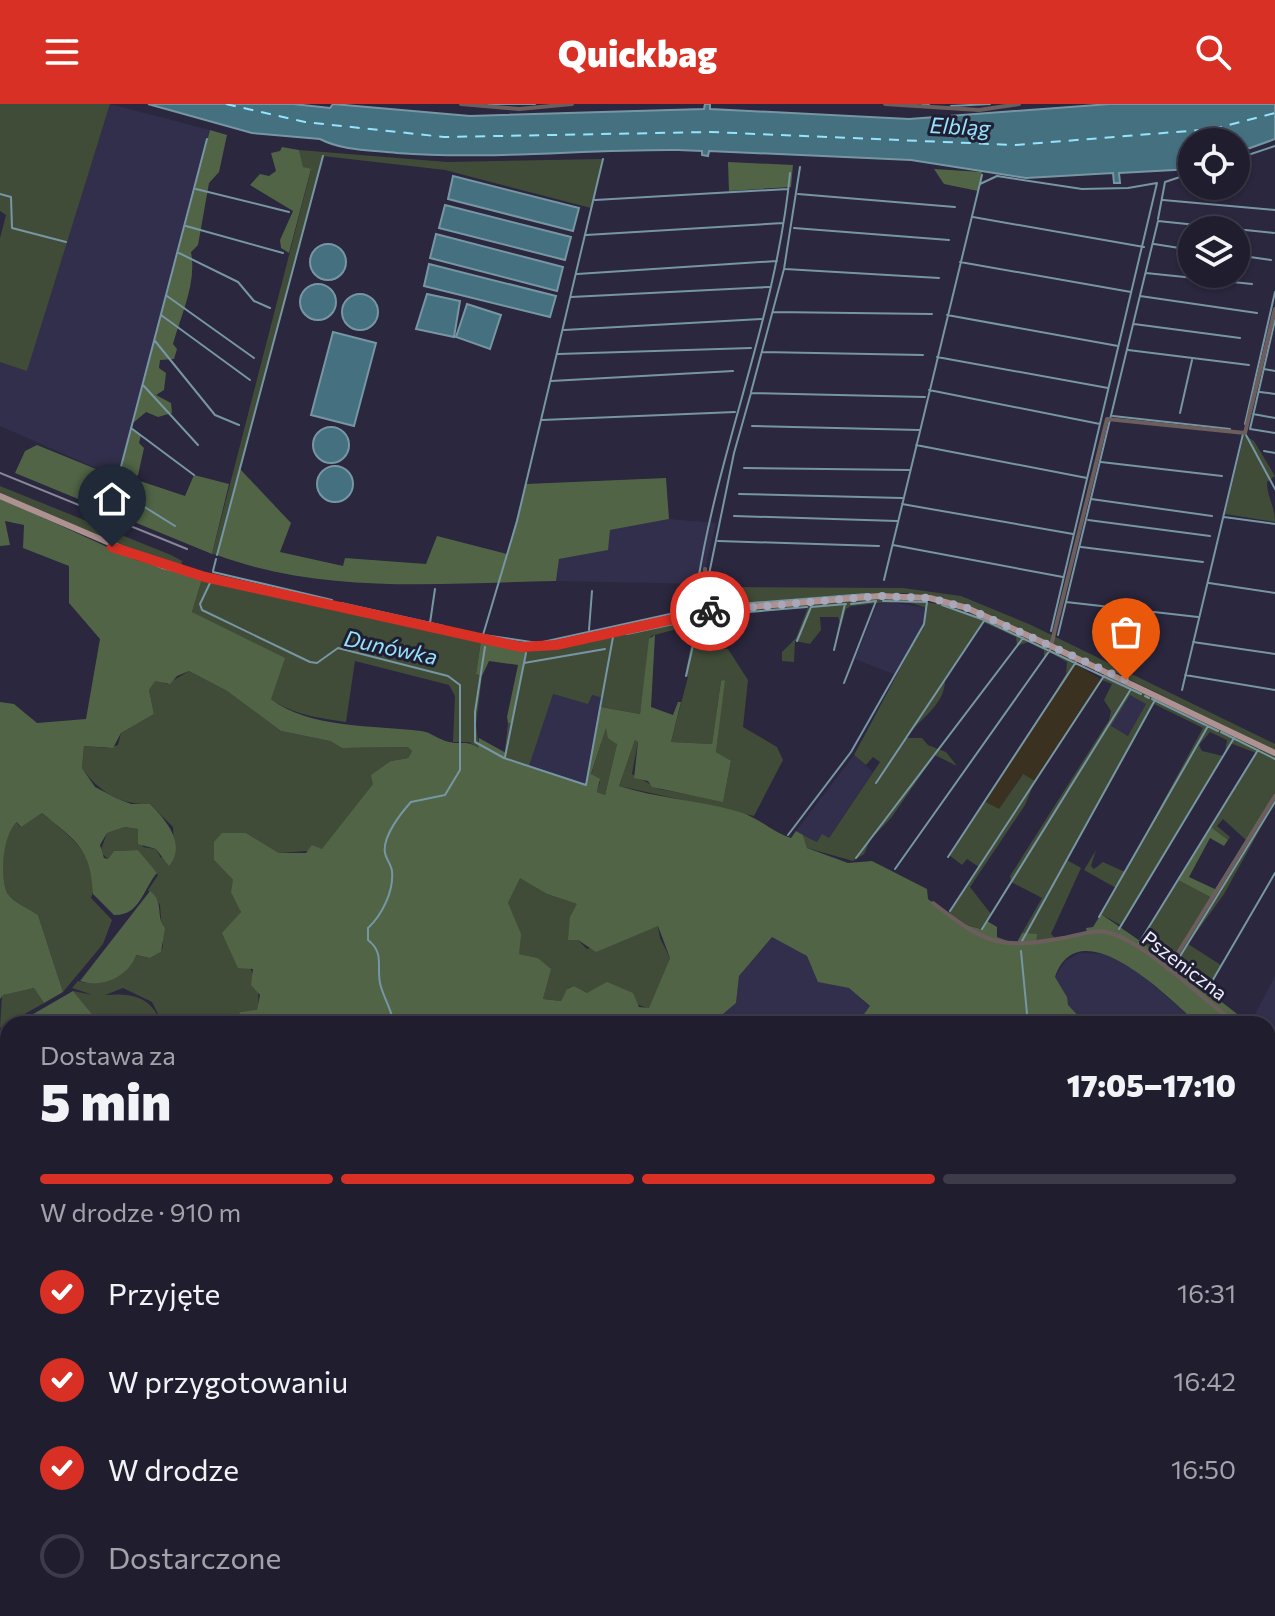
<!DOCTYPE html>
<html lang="pl">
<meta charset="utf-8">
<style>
:root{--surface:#201d2e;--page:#282636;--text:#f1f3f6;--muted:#a2a2aa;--line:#3d3b4a;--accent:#d93025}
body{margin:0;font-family:Commissioner,sans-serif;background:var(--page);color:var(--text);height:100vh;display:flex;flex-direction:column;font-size:30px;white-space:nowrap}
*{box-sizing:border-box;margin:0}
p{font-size:26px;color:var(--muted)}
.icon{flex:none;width:44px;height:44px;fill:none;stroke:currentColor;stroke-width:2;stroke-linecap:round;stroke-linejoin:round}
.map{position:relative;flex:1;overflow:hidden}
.panel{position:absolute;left:0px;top:912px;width:1276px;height:600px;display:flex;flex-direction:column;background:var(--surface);border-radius:24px 24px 0 0;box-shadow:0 2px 6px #0004,0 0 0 2px var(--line)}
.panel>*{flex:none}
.controls{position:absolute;left:1178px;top:24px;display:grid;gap:16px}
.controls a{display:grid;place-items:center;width:72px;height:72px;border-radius:50%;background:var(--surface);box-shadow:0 2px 6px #0004,0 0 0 2px var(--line);font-size:40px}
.pin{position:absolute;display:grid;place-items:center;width:68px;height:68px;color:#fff;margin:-82px -34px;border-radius:50% 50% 50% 0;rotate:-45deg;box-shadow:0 0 8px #0007}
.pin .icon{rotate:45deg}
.courier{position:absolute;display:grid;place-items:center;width:80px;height:80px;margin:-40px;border:6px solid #d93025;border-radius:50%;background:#fff;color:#222;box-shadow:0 2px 10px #0007}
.headline em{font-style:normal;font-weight:800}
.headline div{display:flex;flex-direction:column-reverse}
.headline{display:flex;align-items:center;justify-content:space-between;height:136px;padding:0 40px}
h1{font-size:52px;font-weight:800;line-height:60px}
.bar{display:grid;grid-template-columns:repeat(4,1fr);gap:12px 8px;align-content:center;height:96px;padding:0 40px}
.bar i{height:10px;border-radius:6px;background:var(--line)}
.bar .on{background:var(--accent)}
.bar p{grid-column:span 4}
ol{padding:0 40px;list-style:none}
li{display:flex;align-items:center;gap:24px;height:88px}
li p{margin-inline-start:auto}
li .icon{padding:8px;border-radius:50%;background:var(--accent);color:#fff;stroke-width:4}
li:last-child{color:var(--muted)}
li i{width:44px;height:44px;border:4px solid var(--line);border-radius:50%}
header{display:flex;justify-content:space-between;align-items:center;height:104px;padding:0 40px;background:var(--accent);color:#fff;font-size:36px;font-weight:800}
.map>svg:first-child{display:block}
.commercial{fill:#3a3120}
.built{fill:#322f4c}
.green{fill:#404c38;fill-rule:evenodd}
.forest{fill:#516546;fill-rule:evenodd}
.water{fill:#44707f;stroke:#7796a4;stroke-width:2}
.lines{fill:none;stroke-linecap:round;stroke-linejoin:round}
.stream{stroke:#7796a4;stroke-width:2}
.ferry{stroke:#95e3fd;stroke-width:2;stroke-dasharray:10 8;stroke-linecap:butt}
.minor{stroke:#6d5e5e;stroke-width:4}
.major{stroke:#ae9191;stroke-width:6}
.rail{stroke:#88879a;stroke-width:2}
.done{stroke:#a9a8ba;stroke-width:8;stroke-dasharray:0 14.4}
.route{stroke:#d93025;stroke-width:10}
.labels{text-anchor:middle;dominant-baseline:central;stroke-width:6;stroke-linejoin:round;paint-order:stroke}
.street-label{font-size:20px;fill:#ededfc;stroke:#201e33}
.water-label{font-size:22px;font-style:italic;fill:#95e3fd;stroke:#201e33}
</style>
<header><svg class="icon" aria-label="menu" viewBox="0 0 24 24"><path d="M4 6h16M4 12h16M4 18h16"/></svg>Quickbag<svg class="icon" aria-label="search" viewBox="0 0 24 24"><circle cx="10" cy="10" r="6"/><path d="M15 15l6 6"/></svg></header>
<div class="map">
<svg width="1275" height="1512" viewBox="0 0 1275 1512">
<rect width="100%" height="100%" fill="#2a273e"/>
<path class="commercial" d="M 1074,559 L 1102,576 L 1035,677 L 1022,670 L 999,706 L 984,697 Z"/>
<path class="built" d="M 110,0 L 210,26 L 118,374 L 0,322 L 0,258 L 27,266 Z
M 669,415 L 716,419 L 705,465 L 705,480 L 556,477 L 559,455 L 607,446 L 610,426 Z
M 892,498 L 926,504 L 924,520 L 896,571 L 855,555 L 877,500 Z
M 552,590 L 587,599 L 592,591 L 603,594 L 586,681 L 529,662 Z
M 1130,591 L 1147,599 L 1129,632 L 1110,623 Z
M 854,651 L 873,668 L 829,734 L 817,738 L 796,727 Z
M 772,832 L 807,852 L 819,878 L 849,884 L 870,903 L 861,914 L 867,920 L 711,920 L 736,899 L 739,872 Z
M 1079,849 L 1104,850 L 1134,864 L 1198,920 L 1086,920 L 1067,901 L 1067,893 L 1055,873 L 1065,857 Z
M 1275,872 L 1275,934 L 1268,933 L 1268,920 L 1250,920 Z"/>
<path class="green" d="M 0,0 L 110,0 L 27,267 L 0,258 L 0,134 L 6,111 L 0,107 Z
M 299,46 L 447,58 L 603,55 L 591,104 L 445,66 L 323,52 L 217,451 L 212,450 L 311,66 L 303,64 Z
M 1244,331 L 1254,337 L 1275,372 L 1267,378 C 1267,393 1275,402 1275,418 L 1225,410 Z
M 0,382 L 171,451 L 182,457 L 181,464 L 114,441 L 0,389 Z
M 202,475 L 481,537 L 476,570 L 482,572 L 476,621 L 479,645 L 469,638 L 453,638 L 455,592 L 449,581 L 355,557 L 346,618 C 320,614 293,611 271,595 L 257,542 L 192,508 Z
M 725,483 L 903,484 L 961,492 L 1031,521 L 1275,640 L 1275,646 L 1118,570 L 955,497 L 904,489 L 725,502 Z
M 885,494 C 958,495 1012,526 1077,556 L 1048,600 L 1066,570 L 1067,558 L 1049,548 L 1044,555 L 1044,546 L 1028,538 L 1017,542 L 1016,533 L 983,518 L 945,575 C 946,601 918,616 906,634 L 922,634 L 928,641 L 946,648 L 957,662 L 935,651 L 891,714 L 870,736 L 864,750 L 853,757 L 807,744 L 803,731 L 817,738 L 822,730 L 829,734 L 880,658 L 873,653 L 866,661 L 854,651 L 924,520 L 926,504 C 903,493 875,500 851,502 L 846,505 L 841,522 L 838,513 L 820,513 L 821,526 L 810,540 L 795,537 L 794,558 L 782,557 L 782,548 L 796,534 L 808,503 L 710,512 L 715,520 L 698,525 L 694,544 L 728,545 L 748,576 L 743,623 L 777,643 L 783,656 L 754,712 L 619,682 L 635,636 L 638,637 L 632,670 L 659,685 L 723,697 L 731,658 L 716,648 L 724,577 L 721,577 L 712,640 L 671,638 L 688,573 L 685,572 L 695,520 L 651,532 L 640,610 L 601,603 L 603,594 L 592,591 L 588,600 L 553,590 L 529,662 L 504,654 L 508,619 L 512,619 L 527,546 L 550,545 L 713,509 Z
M 189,567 L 227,587 L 281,627 L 330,637 L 342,644 L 409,643 L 412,647 L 408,654 L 391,657 L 322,746 L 279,749 L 246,729 L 222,729 L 214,756 L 233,776 L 241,808 L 223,830 C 244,854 264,873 257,907 L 240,908 L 234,920 L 163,920 L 152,898 L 123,884 L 105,891 C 131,889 152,892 161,920 L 95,920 L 95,914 L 73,887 L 93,891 L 72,884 L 78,877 C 99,884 128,874 135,851 L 150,854 L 161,848 L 163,842 L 160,801 L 148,786 L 158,771 L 138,746 L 114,747 L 108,755 L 100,748 L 107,729 L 125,723 L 138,725 L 143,743 L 156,745 L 161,754 L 174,740 L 173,723 L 150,700 C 120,701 99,688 82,664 L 84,642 L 108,644 L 118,641 L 121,629 L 154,610 L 149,586 L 155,576 L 167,580 Z
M 1106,569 L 1275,652 L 1275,698 L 1224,790 L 1188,840 L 1221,861 L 1207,886 L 1191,874 L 1179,854 L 1172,859 L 1140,838 L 1178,776 L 1212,794 L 1247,737 L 1223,715 L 1217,722 L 1230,733 L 1228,736 L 1211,723 L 1256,649 L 1230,639 L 1225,648 L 1227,636 L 1210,628 L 1199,641 L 1202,647 L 1223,652 L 1122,822 L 1101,810 L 1116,784 L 1084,766 L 1096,746 L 1091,762 L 1094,765 L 1103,758 L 1125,768 L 1203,624 L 1154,600 L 1067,756 L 1081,764 L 1051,830 L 1056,835 L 1036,840 L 1022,829 L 1042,794 L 1011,778 L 1010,772 L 1109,616 L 1111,607 L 1104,596 L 1112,580 L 1102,576 ZM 1130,591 L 1146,600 L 1128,632 L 1111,622 Z
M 606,623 L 617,640 L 605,691 L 597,688 L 600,678 L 591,671 Z
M 1023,670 L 1035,677 L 1025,701 L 970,783 L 991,810 L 982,825 L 959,819 L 948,810 L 979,763 L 967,755 L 962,761 L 949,751 L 984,697 L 999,705 Z
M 42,709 C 67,730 106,757 91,794 L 112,816 L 103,840 L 63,888 L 38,811 C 28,804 14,799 7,789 C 0,772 1,732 17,718 L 20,723 Z
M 520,773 L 547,790 L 577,800 L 578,836 L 587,845 L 658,822 L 660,834 L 670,854 L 649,905 L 599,885 L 587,889 L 574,882 L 568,884 L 561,897 L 543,895 L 550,865 L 538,854 L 519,850 L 508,799 Z
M 34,884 L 44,899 L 0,924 L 2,891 Z
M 0,1116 L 8,1121 L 8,1504 L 68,1504 L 67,1512 L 0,1512 Z"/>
<path class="forest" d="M 210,26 L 227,31 L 219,68 L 209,79 L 198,141 L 191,148 C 197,179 181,210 173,240 L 177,245 L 174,255 L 160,256 L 159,264 L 166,269 L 164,286 L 156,291 L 171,299 L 172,309 L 158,313 L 146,308 L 133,319 Z
M 282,43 L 299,46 L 303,63 L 311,65 L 289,149 L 281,144 L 280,136 L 293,107 L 250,81 L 260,70 L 269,72 L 276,67 L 271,49 L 280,47 Z
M 728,58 L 793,61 L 791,83 L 729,87 Z
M 934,65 L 982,68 L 978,87 L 944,80 Z
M 131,324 L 141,331 L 139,339 L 144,344 L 138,371 L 134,375 L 185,392 L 194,371 L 229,380 L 212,450 L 15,369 L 25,347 L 37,341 L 118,374 Z
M 240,365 L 291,419 L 280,448 L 343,462 L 345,454 L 426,460 L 437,432 L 507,450 L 526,380 L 666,374 L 669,415 L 610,426 L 608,446 L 559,455 L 556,477 C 443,479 325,491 217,451 Z
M 0,394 L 136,456 L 202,475 L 192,508 L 285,554 L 271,595 C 309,625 375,621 421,627 C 431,628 439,636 449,638 C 461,641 467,636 478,644 L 479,634 L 506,649 L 505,654 L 586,681 L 601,603 L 640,610 L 649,535 L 655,531 L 651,603 L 673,611 L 678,598 L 681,598 L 671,638 L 712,640 L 721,577 L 725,576 L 716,648 L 731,657 L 723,698 L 652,683 L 648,677 L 634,674 L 638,638 L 635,636 L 619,682 C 656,694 698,696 736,707 C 759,713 770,727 791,734 L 796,727 L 803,731 L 807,744 L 848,759 L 872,757 L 927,785 L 928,795 L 959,819 L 981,825 L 987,817 L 997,823 L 997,833 L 1016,840 L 1022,829 L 1037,830 L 1036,840 L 1087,829 L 1086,824 L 1093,823 L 1101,810 L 1172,859 L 1176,853 L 1179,854 L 1191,874 L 1250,920 L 1198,920 C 1172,897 1080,802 1055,873 L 1067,893 L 1068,901 L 1086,920 L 867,920 L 861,914 L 870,902 L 849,884 L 818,878 L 807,852 L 772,833 L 739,872 L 736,899 L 711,920 L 234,920 L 240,908 L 257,906 L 260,891 L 251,881 L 253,865 L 238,864 L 222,829 L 241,808 L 231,788 L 233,776 L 214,756 L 214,738 L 222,729 L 246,729 L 279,749 L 306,749 L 312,741 L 322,745 L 373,680 L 371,671 L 391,657 L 408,654 L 412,647 L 408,643 L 342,644 L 330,637 L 281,627 L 227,587 L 189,567 L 177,572 L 170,580 L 155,577 L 149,586 L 154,610 L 121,629 L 113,644 L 84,642 L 82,664 L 95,683 L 116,694 L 131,700 L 150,700 C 166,716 187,740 169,762 L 156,745 L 138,740 L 138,725 L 125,723 L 107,729 L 100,741 L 104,754 L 108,755 L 114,747 L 138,746 L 157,769 C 143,785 140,812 114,811 L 93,790 C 91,744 76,737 42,709 L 21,723 L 17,718 C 2,732 0,772 7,789 C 14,799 28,804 38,811 L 63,888 L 44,899 L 34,884 L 3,891 L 0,895 L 0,598 L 14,600 L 37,619 L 86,615 L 100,535 L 69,499 L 69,462 L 23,444 L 24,421 L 5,417 L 10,441 L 0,442 ZM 606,624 L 608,634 L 617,640 L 605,691 L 597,688 L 600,675 L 591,670 ZM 520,774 L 547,790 L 577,800 L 570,813 L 568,836 L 578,836 L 596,848 L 658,822 L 670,854 L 649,904 L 639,903 L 633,889 L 607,878 L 587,889 L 574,882 L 567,885 L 561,897 L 543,895 L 551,865 L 538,854 L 519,850 L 521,830 L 508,799 Z
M 481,537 L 527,546 L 512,619 L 508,619 L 507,613 L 518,561 L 489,557 L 482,572 L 476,570 Z
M 1211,723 L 1228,736 L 1224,742 L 1210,734 L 1189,773 L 1217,786 L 1212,794 L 1178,776 Z
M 150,787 C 165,799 155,812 165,824 L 161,848 L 150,854 L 136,851 C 129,872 102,885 80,877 Z
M 73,887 L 96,915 L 95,920 L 16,920 Z
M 1268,1125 L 1275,1128 L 1275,1512 L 294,1512 L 289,1504 L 1268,1504 Z"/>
<path class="water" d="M 148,0 L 293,0 L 330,4 L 333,0 L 470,12 L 704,5 L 705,0 L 710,0 L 710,5 L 909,15 L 1110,0 L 1275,0 L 1275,35 L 1236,49 L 1236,38 L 1192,38 L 1192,65 L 1119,69 L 1120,79 L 1114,79 L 1113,69 L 1026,74 L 911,56 L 709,47 L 708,52 L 702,51 L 702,47 L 678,46 C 584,45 492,56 397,49 C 371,46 343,47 320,35 L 252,29 Z
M 453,72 L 579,104 L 573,127 L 448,95 Z
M 445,101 L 571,133 L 565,156 L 439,124 Z
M 436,130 L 563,163 L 557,187 L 430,154 Z
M310 158a18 18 0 1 1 36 0a18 18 0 1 1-36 0Z
M 429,160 L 556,192 L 550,213 L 424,182 Z
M300 198a18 18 0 1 1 36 0a18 18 0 1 1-36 0Z
M 427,190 L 460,197 L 454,233 L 416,225 Z
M342 208a18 18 0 1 1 36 0a18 18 0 1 1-36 0Z
M 467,200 L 501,211 L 490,245 L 456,233 Z
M 333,228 L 376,239 L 354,322 L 311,311 Z
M313 341a18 18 0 1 1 36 0a18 18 0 1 1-36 0Z
M317 380a18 18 0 1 1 36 0a18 18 0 1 1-36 0Z"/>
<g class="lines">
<path class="stream" d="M 488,0 L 535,0
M 922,0 L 929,1
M 951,2 L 990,0
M 1236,55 L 1275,42
M 980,80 L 997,72 L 1082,85 L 1128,84 L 1157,79 L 1051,527
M 196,85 L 289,108
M 0,90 L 11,93 L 12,124 L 66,138
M 798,90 L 955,103
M 595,96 L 788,85
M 1163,96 L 1275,106
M 973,113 L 1144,143
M 1158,115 L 1165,78 L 1192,69
M 186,122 L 283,149
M 794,124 L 949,136
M 586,131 L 783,119
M 1154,140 L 1192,146
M 179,149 L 238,178 L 254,197 L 270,204
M 1236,151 L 1271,156
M 960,158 L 1131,188
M 785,165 L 939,174
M 1146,169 L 1252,180
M 577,170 L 777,157
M 167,192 L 254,254
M 1140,192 L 1257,209
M 571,193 L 769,183
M 773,208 L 932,210
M 161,211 L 250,276
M 947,211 L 1118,242
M 1275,216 L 1250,325 L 1275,329
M 1134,220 L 1240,234
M 564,226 L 761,215
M 155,237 L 215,311 L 239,321
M 1128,246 L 1249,261
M 762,248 L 923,251
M 558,250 L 751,244
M 937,253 L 1108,284
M 1264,265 L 1275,267
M 551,277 L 733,267
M 143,281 L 198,341
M 929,286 L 1100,320
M 751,288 L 784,165 L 800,63
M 1260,288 L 1275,290
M 1180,309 L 1192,256
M 1253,310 L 1275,314
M 1113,312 L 1230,325
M 542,316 L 735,308
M 1245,320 L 1275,188
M 752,322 L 919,326
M 131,324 L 194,371
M 1246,331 L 1275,385
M 916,341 L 1087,374
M 1264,347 L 1275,349
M 1101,358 L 1222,372
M 744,364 L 910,366
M 739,390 L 902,394
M 1091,395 L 1212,412
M 902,400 L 1073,430
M 734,412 L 897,417
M 1224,413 L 1275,420
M 1088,416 L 1210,432
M 175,422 L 127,392 L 118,374 L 207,35
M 718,437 L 879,442
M 893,441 L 1063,473
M 1081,443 L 1203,458
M 217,451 L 323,52
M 213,467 L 216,455
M 213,468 L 332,496
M 708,475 L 734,349 L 751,289 L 925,293
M 884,476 L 982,71
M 698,477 C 720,340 777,208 790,69
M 210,479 L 200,500 L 202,506 L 310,558 L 317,559 L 338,544 L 448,572 L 460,581 L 460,666 L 445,691 L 411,698 C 401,709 382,733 385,749 C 386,755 391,760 392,767 C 394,787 382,811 368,824 L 368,836 C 386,850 375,865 381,883 C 385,896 392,907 394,920
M 1209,479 L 1275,489
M 1066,498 L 1198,513
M 341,499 L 444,522
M 851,500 L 876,497
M 942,501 L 984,516 L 1141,590
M 713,511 L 807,503
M 430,519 L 435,485
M 589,526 L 592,487
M 477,530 L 538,539 L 702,503 L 867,490
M 627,530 L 706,513
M 483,531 L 517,417 L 603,55
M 1058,531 L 1158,117 L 1274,129
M 797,537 L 811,503 L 846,500
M 1193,538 L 1275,550
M 485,543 L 475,608 L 475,638 L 504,654 L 586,681 L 613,533
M 834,546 L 845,500
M 524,559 L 605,545
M 1185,571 L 1275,586
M 686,572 L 699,515
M 844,579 L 876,497
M 1182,586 L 1243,330
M 1145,592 L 1149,594
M 1152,595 L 1218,627
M 1221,628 L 1275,655
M 505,653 L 526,549
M 876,679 L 984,517
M 788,731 L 851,648 L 924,520 L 927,498 L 883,497
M 948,753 L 1076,558
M 856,754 L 1023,534
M 895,765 L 1050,546
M 950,807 L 1104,572
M 1099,813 L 1208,622
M 982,825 L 1131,585
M 1119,825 L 1234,634
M 1022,837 L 1155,596
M 1139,839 L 1258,646
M 1021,847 L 1028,920
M 1174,862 L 1275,698
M 1207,886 L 1275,769
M 346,1504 L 350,1512"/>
<path class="ferry" d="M 226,0 L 305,18 L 444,33 L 711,28 L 1015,41 L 1213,25 L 1275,9"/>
<path class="minor" d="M 461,0 L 519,5 L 572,0
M 885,0 L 979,6 L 1019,0
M 705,465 L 709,507
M 1051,542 L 1107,315 L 1245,329 L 1275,205
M 933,799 C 985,839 998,846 1063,834 C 1076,832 1093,825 1106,828 C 1144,836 1203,896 1237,920
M 1168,865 L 1275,692"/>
<path class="major" d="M 0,392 L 163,462 L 527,544 L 556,541 L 727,505 L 879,492 L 930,494 L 967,504 L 1051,542 L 1275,649"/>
<path class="rail" d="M 0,369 L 187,445"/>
</g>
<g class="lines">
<path class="done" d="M 710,507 L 879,492 L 930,494 L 967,504 L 1126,576"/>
<path class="route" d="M 112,443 L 205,473 L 521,543 L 556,541 L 710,507"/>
</g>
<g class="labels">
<g class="street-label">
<text transform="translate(1185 861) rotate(37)">Pszeniczna</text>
</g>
<g class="water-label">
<text transform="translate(960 22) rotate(3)">Elbląg</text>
<text transform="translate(391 543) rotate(12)">Dunówka</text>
</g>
</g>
</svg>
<div class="controls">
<a><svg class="icon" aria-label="locate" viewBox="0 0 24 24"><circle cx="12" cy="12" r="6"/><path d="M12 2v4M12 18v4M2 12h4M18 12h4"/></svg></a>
<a><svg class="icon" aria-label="layers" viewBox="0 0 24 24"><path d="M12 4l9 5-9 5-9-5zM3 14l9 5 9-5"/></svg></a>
</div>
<div class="pin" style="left:1126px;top:576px;background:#ea580c"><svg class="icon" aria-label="bag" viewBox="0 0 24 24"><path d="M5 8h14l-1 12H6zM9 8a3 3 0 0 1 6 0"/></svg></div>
<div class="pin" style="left:112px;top:443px;background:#1f2937"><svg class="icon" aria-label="home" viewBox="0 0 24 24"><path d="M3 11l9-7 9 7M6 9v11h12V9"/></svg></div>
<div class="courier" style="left:710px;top:507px"><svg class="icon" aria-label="bike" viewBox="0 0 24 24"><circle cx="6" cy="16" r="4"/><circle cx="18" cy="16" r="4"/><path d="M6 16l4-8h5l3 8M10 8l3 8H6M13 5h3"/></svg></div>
<section class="panel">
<div class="headline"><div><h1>5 min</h1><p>Dostawa za</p></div><em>17:05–17:10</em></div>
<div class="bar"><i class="on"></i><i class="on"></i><i class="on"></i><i></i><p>W drodze · 910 m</p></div>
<ol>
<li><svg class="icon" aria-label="check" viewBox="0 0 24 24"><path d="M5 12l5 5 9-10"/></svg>Przyjęte<p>16:31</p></li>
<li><svg class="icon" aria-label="check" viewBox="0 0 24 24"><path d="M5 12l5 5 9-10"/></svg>W przygotowaniu<p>16:42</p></li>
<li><svg class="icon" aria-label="check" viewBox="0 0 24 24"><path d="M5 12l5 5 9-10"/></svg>W drodze<p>16:50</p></li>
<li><i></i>Dostarczone</li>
</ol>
</section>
</div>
